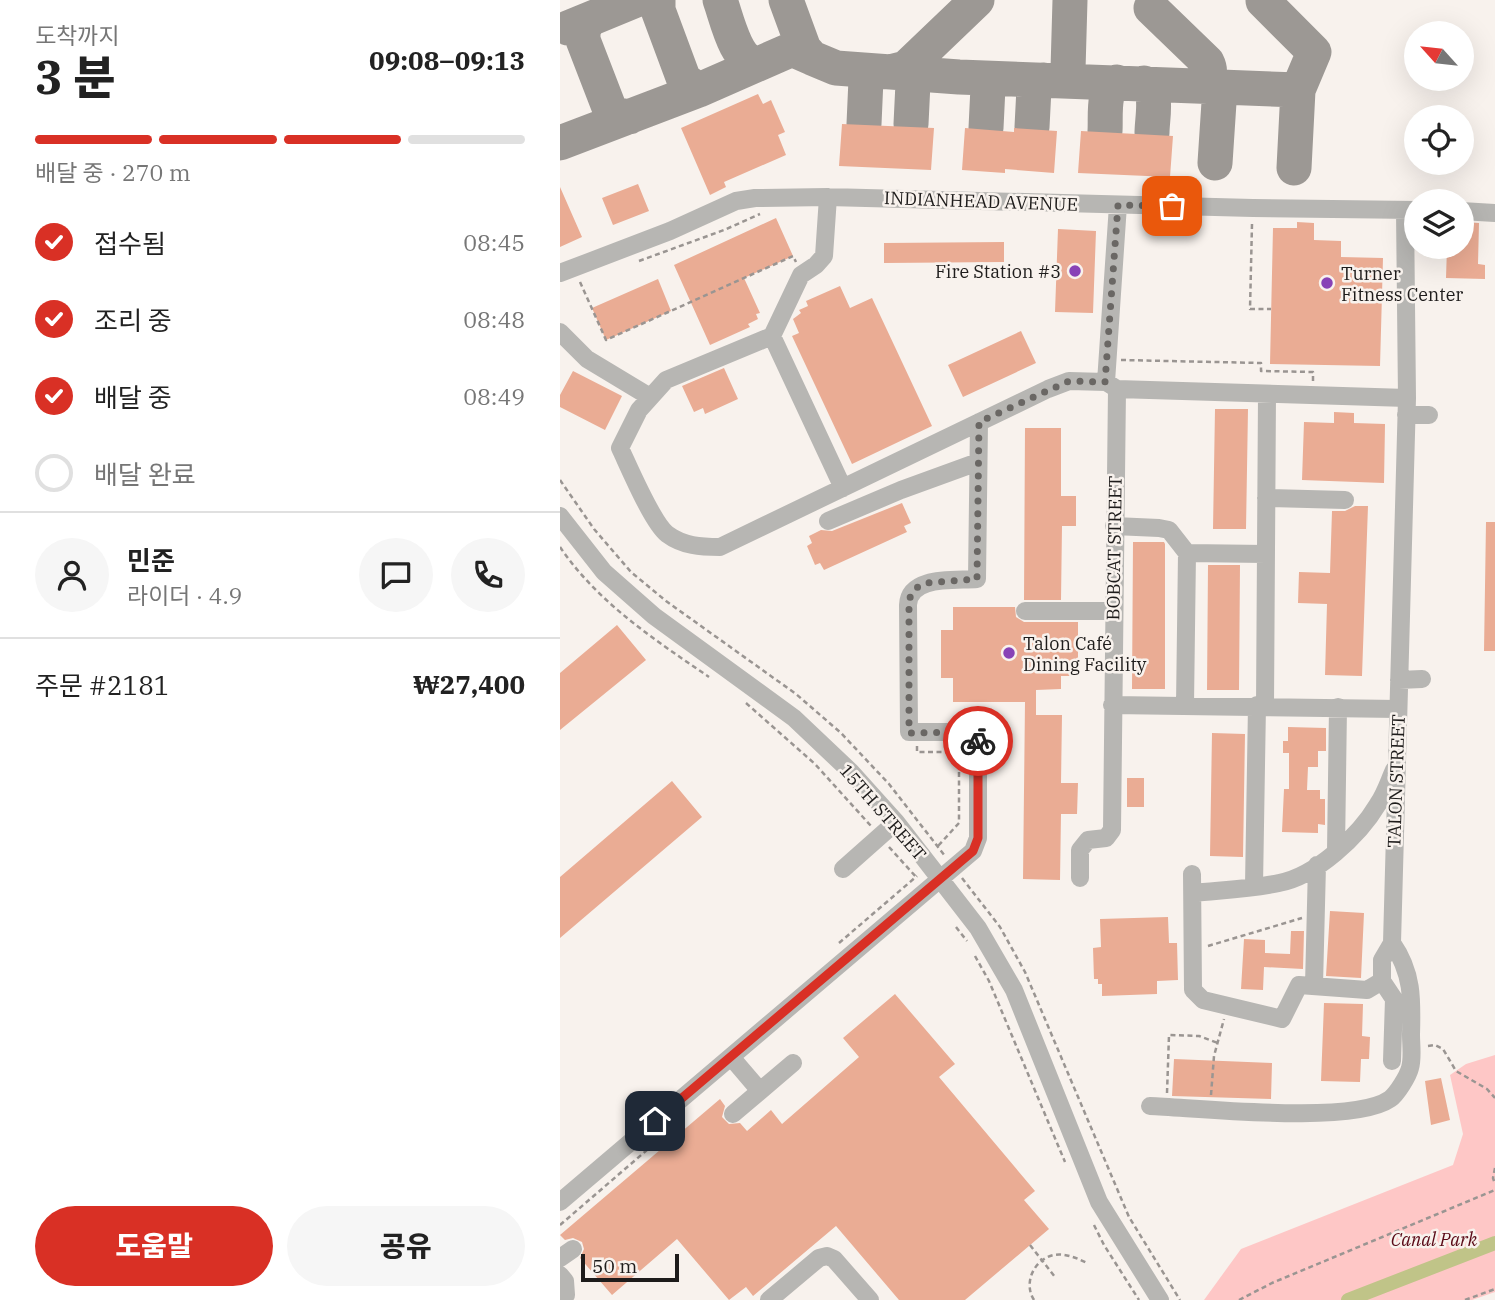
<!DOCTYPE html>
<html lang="ko">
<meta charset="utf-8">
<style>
:root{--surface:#fff;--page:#f6f6f6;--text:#222;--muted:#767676;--line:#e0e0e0;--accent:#d93025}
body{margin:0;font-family:"IBM Plex Serif","Noto Sans KR",serif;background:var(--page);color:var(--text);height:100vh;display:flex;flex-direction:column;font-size:26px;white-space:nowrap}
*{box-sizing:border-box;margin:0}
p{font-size:23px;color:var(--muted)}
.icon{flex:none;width:38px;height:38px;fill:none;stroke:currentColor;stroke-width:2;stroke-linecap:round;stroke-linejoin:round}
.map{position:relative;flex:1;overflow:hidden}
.drawer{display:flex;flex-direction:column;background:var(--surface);width:560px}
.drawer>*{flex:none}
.needle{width:46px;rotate:297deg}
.buttons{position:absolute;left:844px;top:21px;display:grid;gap:14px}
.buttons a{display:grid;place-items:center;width:70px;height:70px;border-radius:50%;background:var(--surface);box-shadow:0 7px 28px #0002;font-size:35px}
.scale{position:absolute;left:21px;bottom:18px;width:98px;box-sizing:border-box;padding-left:7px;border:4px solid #1e1c1b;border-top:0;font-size:19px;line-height:24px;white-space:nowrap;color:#1e1c1b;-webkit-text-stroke:5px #f8f2ed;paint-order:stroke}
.pin{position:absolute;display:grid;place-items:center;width:60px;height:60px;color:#fff;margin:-30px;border-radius:14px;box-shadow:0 4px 10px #0006}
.courier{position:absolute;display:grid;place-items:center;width:70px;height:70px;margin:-35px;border:5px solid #d93025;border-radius:50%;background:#fff;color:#222;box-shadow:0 2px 9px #0007}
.summary em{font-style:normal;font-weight:800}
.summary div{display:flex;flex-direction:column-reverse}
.summary{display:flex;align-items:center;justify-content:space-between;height:119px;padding:0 35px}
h1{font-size:46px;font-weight:800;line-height:52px}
.bar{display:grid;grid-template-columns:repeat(4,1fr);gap:10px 7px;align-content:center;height:84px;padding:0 35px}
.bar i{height:9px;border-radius:5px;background:var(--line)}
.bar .active{background:var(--accent)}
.bar p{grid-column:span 4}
.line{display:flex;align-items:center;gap:18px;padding:0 35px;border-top:2px solid var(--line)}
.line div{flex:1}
.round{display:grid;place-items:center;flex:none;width:74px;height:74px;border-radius:37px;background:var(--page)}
ol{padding:0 35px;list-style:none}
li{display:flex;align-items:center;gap:21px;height:77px}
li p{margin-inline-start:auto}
li .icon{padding:7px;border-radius:50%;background:var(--accent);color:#fff;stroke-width:4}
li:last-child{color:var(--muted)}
li i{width:38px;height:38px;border:4px solid var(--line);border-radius:50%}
.primary-button{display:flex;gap:14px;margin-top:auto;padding:14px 35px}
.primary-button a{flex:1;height:80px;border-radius:42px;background:var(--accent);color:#fff;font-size:28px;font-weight:800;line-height:80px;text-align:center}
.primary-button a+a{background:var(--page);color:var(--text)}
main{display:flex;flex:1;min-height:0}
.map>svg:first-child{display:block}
.green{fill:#fec7c6}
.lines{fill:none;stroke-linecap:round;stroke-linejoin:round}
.canal{stroke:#c0c488;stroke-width:14}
.taxiway{stroke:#9c9894;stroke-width:35}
.building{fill:#eaac94}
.path{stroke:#9a9592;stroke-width:2.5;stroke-dasharray:5 3.5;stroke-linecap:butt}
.minor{stroke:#b7b6b3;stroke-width:18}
.done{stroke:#6a6764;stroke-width:7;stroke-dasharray:0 12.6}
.route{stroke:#d93025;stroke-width:9}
.poi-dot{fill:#8842b6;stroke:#f8f2ed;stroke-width:2.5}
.labels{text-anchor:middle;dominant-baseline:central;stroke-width:5;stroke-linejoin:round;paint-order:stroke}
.street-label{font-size:18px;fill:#1e1c1b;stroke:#f8f2ed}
.poi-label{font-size:18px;fill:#1e1c1b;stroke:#f8f2ed;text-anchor:start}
.park-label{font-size:18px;font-style:italic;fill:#5a0a17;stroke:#f8f2ed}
</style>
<main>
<section class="drawer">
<div class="summary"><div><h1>3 분</h1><p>도착까지</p></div><em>09:08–09:13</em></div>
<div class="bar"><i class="active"></i><i class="active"></i><i class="active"></i><i></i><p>배달 중 · 270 m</p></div>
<ol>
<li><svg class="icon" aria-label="check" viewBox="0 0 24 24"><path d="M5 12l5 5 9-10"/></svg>접수됨<p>08:45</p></li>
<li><svg class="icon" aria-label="check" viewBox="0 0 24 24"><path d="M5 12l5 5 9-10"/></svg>조리 중<p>08:48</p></li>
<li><svg class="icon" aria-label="check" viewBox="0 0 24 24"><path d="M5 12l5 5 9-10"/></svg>배달 중<p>08:49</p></li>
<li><i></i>배달 완료</li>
</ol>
<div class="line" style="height:126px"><a class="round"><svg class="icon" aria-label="person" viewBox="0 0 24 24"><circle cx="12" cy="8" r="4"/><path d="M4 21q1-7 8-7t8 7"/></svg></a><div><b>민준</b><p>라이더 · 4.9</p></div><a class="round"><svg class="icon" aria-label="chat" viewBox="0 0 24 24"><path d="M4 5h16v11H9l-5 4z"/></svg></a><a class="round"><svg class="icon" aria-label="phone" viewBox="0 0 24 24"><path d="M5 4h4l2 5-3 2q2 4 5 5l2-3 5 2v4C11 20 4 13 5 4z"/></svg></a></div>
<div class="line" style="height:91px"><div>주문 #2181</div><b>₩27,400</b></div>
<div class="primary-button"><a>도움말</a><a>공유</a></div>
</section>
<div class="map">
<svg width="935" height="1300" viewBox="0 0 935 1300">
<rect width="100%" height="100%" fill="#f8f2ed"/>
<path class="green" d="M 935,1055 L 935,1292 L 912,1300 L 644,1300 L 681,1249 L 893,1165 L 903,1134 L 890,1075 L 906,1064 Z"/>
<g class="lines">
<path class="canal" d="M 788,1300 L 935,1243"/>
<path class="taxiway" d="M 98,0 L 98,10 L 124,80 L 139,90
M 160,0 C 167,19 175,61 197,64
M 226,0 L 244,49 L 252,58 L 276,68 L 399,77 L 635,86 C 647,82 653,74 647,62 L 591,8
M 510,0 L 508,70 L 509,76 L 519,81
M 30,19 L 23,29 L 23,40 L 50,110 L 58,115 L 69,117
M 8,28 L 76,0
M 298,70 L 306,79 L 304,124
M 330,72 L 346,68 L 417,0
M 344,73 L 353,83 L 351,124
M 419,78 L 428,87 L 426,128
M 584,83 C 599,92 592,117 592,133
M 635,86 L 738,90 L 754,52 L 703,1
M 472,127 L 474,88 L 483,80
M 545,131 C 546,117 542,88 557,82
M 0,143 L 139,90 L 228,51 L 236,51 L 252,58
M 655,163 L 660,87
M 734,168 L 738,90"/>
</g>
<path class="building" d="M 198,94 L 203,104 L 211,100 L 225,132 L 218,135 L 226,155 L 164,182 L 166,187 L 150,195 L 121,128 Z
M 282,124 L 374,128 L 371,170 L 279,166 Z
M 405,128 L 454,132 L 454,128 L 497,131 L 494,173 L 445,169 L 445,173 L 402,170 Z
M 521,131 L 613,136 L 610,177 L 518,173 Z
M 78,184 L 89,211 L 53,225 L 42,198 Z
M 0,187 L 22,237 L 0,247 Z
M 216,218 L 233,256 L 184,278 L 200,313 L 196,314 L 198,319 L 188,324 L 190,327 L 150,345 L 114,265 Z
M 737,222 L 754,223 L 754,240 L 781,241 L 781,257 L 823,258 L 820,366 L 710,364 L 713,228 L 737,228 Z
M 901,222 L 919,223 L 918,264 L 925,265 L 925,279 L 886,278 L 887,247 L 901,247 Z
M 498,229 L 536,231 L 533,313 L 495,312 Z
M 444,242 L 444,262 L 324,263 L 324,243 Z
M 98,279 L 111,311 L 46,340 L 32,308 Z
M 280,286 L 290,308 L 312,298 L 372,426 L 292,464 L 232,336 L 239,333 L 233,319 L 241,313 L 239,310 L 248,306 L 246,301 Z
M 461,331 L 476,363 L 403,397 L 388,365 Z
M 164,368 L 178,399 L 145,414 L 143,408 L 134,412 L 122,386 Z
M 13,371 L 62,396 L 45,430 L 0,407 L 0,395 Z
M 655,409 L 688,409 L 686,529 L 653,529 Z
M 774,412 L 794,413 L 794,423 L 825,424 L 824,483 L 742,480 L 744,422 L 774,423 Z
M 465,428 L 501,428 L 501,496 L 516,496 L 516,526 L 502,526 L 501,600 L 464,600 Z
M 342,503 L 351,523 L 344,526 L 347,532 L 264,570 L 260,563 L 255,565 L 247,546 L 252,543 L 249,536 L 261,530 L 272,531 Z
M 795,506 L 808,506 L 802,676 L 765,675 L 767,604 L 738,603 L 739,572 L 770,573 L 772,511 L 785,511 Z
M 926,522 L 935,522 L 935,651 L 924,651 Z
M 573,542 L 604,542 L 605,544 L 605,689 L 572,689 Z
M 648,565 L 680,565 L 679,690 L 647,690 Z
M 393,607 L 455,607 L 456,617 L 464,622 L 518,622 L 518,676 L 501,676 L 501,689 L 476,690 L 476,715 L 502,715 L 501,783 L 518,783 L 517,814 L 501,814 L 500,880 L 463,879 L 465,702 L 393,702 L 393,678 L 381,678 L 381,630 L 393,630 Z
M 57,625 L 86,660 L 0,730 L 0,673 Z
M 728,727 L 766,728 L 766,751 L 758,751 L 758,767 L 748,767 L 747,790 L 760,790 L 760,799 L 765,799 L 765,825 L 758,824 L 758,833 L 722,832 L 724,789 L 729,789 L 729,753 L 723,753 L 723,741 L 728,741 Z
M 652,733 L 685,734 L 683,857 L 650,856 Z
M 567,778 L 584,778 L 584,807 L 567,807 Z
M 112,781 L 142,817 L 0,938 L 0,877 Z
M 770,911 L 804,913 L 801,978 L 766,976 Z
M 608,917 L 609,943 L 617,943 L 618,980 L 597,981 L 597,994 L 542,996 L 542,984 L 538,984 L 538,979 L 534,979 L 533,948 L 541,947 L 540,919 Z
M 731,931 L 744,931 L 743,969 L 704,967 L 703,990 L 681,989 L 684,939 L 705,940 L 705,953 L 730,954 Z
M 335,994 L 395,1064 L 379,1077 L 475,1191 L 464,1200 L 489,1229 L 405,1300 L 339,1300 L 276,1226 L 193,1296 L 186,1287 L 169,1300 L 117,1239 L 52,1295 L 20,1258 L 24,1249 L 22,1242 L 13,1238 L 5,1240 L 0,1235 L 160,1099 L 165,1106 L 162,1117 L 169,1124 L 180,1123 L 187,1131 L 211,1110 L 222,1124 L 299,1057 L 283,1038 Z
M 764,1003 L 803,1004 L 802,1036 L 810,1037 L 809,1059 L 801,1059 L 800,1082 L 761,1081 Z
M 614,1059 L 712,1063 L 711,1099 L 612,1096 Z
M 881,1078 L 890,1120 L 871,1125 L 865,1081 Z"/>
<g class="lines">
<path class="path" d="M 692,224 L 690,309 L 711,309
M 79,261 L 164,230 L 200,214
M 20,282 L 46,340 L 233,256 L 236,262
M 561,360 L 701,363 L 701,371 L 753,372 L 753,382
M 0,480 L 34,529 L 71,572 L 106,601 L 236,694 L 281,733 L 329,784 L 385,856
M 0,547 C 38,603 95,640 149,677
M 186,703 L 255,764 L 311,826
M 357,746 L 357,752 L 399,752 L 399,823 L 378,846
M 329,847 L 357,878
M 402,878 L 440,927 L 465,972 L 569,1217 L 620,1300
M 396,927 L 407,941
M 279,943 L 357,876
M 648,946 L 742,918
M 415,956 L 429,981 L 505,1162
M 868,1046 L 875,1045 L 883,1049 L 896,1071 L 927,1089 L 935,1098
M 607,1093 L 609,1035 L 639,1036 L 658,1043
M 651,1095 L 654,1056 L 664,1019
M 935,1168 L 933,1178 L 935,1184
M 0,1225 L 116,1125
M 534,1225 L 544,1245 L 579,1300
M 470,1245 L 495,1277
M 474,1300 C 463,1283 474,1259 494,1255 C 505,1253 517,1258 527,1263
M 679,1300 L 712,1283 L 935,1190
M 905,1300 L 935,1289"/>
<path class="minor" d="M 901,211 L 935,213
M 0,273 L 110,231 L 176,201 L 195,198 L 268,197 L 693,208 L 856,210
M 0,332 L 27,359 L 90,397
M 212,336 L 241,275 L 256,265 L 264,256 L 268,197
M 557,389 L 847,398
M 846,415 L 869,415
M 283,488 L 212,336 L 106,380 L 79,410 L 60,448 C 69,467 92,522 107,534 C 123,546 141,547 160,547 L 488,389 L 509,381 L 546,382
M 706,498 L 785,500
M 0,516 L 44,572 L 94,616 L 234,718 L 291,772 L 336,822 L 418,928 L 454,990 L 539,1202 L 600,1300
M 268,521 L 341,490 L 418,462
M 554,526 L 599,528 L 609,530 L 627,553
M 465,611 L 553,611
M 839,680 L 862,679
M 552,705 L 838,709
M 625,705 L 627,553 L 706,554
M 705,706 L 707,394
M 776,851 L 778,707
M 283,869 L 336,822
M 632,874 L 633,990 L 643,1000 L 722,1019 L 739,985 L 807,990 L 822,981 L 822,960 L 832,943
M 520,878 L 520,850 L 528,840 L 546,838 L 552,830 L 557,389 L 546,382 L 558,205
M 694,886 L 697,705
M 633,893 C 661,890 691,889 719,883 C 756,876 799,836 818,804 C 825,794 829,781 834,770
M 822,981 L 834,999 L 832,1061
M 754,985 L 757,865
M 171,1057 L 200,1091
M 590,1106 C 640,1108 793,1125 830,1099 C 837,1094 848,1076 850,1068 C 853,1058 851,1045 851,1035 C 852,1000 853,973 832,943 L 847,398 L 845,210
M 173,1114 L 233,1063
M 0,1202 L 413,851 L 418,838 L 418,732 L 349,732 L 348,605 C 349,575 396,581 417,579 L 419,422
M 0,1258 L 13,1249
M 0,1275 L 5,1281 L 6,1295
M 209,1300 L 259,1258 L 267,1256 L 274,1259 L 310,1300"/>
</g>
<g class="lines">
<path class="done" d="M 418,741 L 418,732 L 349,733 L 349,599 L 356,588 L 365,583 L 417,579 L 419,422 L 509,381 L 545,382 L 558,205 L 612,206"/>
<path class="route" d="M 95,1121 L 413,851 L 418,838 L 418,741"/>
</g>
<g class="poi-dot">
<circle cx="515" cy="271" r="7"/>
<circle cx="767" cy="283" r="7"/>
<circle cx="449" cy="653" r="7"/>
</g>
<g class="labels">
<g class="street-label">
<text transform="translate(421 201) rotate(2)">INDIANHEAD AVENUE</text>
<text transform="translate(554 548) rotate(-89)">BOBCAT STREET</text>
<text transform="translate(836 781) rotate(-88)">TALON STREET</text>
<text transform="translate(323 812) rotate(49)">15TH STREET</text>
</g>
<g class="poi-label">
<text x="501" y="271" text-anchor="end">Fire Station #3</text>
<text x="781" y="273">Turner<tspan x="781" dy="21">Fitness Center</tspan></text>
<text x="463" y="643">Talon Café<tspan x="463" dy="21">Dining Facility</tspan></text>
</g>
<g class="park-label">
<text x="874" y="1239">Canal Park</text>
</g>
</g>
</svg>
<div class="buttons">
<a><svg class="needle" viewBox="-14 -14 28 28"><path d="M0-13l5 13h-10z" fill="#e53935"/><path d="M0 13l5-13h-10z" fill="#767676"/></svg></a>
<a><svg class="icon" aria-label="locate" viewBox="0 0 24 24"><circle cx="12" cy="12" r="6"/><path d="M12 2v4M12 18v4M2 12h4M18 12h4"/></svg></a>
<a><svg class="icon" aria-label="layers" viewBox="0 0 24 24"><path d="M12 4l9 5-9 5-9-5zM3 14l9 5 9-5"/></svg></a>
</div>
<div class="scale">50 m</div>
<div class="pin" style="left:612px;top:206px;background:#ea580c"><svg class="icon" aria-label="bag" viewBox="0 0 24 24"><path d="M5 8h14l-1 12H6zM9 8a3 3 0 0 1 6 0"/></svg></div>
<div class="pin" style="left:95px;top:1121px;background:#1f2937"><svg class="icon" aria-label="home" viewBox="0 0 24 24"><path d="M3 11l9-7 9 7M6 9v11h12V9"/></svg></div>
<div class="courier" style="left:418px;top:741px"><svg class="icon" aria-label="bike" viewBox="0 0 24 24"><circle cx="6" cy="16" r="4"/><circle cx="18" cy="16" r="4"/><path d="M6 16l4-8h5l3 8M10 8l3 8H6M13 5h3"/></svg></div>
</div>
</main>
